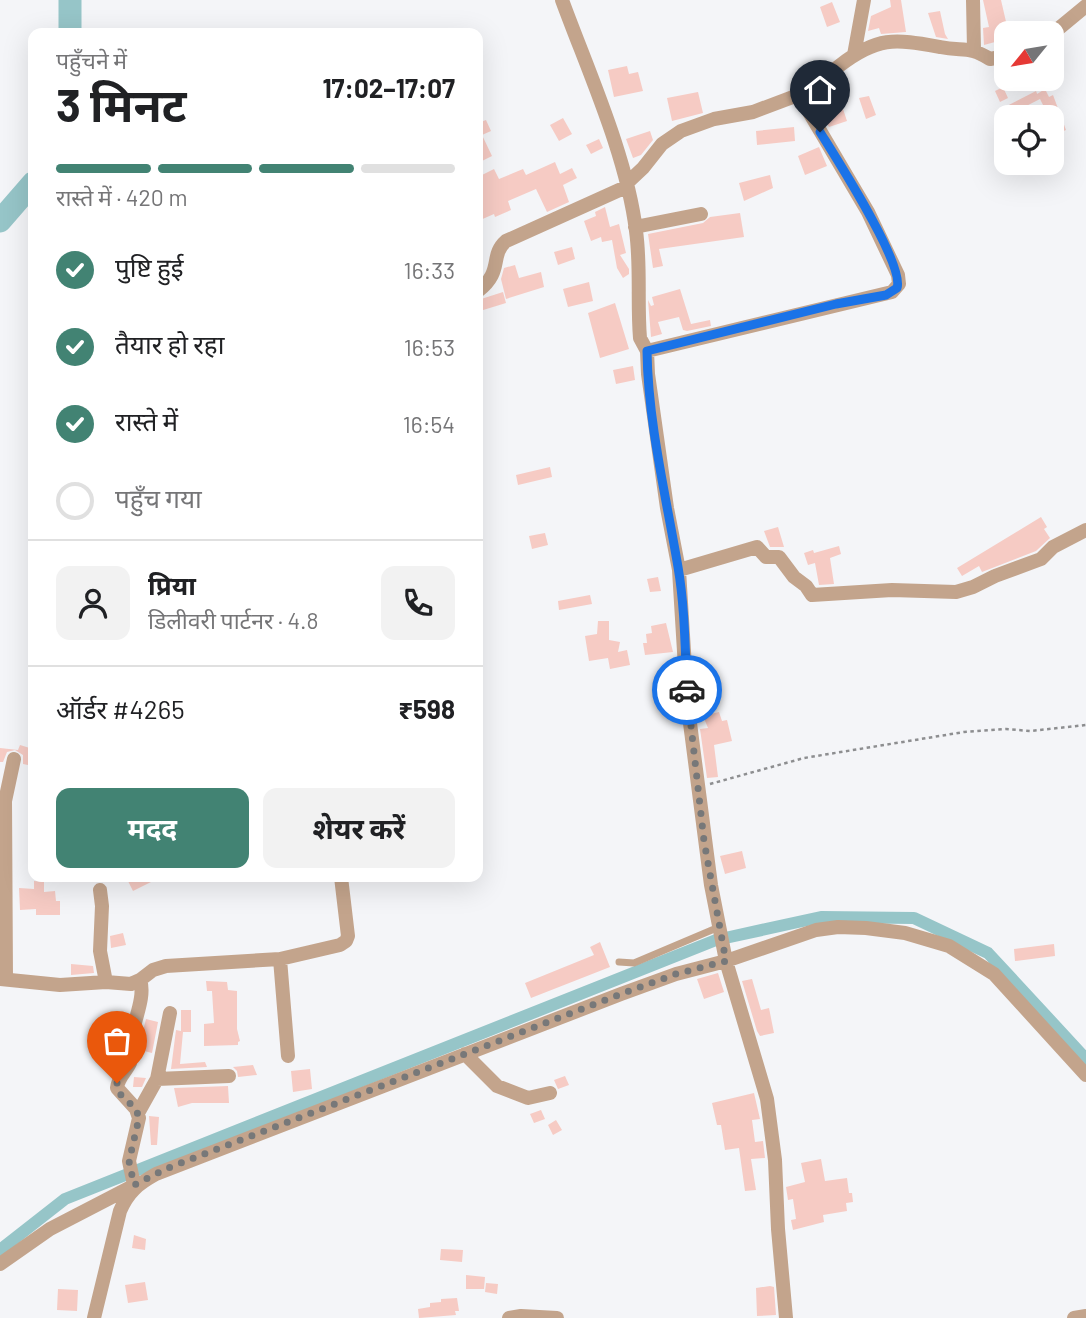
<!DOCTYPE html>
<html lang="hi">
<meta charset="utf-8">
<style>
:root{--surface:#fff;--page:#f2f2f2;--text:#202124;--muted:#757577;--line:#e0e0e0;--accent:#428373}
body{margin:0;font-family:Barlow,"Noto Sans Devanagari",sans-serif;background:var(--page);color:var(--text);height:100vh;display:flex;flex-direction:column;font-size:26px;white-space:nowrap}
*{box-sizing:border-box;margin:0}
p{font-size:23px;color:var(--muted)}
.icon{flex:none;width:38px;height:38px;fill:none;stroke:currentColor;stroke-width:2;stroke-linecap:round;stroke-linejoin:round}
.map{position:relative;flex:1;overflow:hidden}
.sheet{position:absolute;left:28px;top:28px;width:455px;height:854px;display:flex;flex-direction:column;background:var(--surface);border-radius:14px;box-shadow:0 7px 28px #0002}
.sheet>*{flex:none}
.needle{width:46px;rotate:240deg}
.buttons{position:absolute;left:994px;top:21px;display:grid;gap:14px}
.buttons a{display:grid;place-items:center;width:70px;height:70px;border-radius:14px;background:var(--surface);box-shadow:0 7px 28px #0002;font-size:35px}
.pin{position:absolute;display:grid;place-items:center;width:60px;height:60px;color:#fff;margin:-72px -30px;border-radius:50% 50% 50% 0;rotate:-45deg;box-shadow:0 0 7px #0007}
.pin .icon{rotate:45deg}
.courier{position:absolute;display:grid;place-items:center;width:70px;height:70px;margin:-35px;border:5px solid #1a73e8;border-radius:50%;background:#fff;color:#222;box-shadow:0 2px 9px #0007}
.headline em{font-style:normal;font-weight:700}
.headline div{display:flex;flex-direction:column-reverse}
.headline{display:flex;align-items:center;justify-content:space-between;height:119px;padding:0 28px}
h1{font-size:46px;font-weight:700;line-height:52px}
.bar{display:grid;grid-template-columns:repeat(4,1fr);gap:10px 7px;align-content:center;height:84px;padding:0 28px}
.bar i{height:9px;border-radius:5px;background:var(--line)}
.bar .selected{background:var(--accent)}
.bar p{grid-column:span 4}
.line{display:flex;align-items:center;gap:18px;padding:0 28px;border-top:2px solid var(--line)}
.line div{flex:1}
.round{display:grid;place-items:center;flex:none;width:74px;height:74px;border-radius:14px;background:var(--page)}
ol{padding:0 28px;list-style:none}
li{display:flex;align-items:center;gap:21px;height:77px}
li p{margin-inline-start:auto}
li .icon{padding:7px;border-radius:50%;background:var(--accent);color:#fff;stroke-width:4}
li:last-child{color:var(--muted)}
li i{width:38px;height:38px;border:4px solid var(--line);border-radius:50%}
.cta{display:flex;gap:14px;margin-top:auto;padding:14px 28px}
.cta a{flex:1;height:80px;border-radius:14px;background:var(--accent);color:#fff;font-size:28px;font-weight:700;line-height:80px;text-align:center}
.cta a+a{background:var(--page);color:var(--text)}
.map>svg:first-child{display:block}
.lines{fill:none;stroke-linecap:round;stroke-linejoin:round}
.canal{stroke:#96c5c8;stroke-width:12}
.river{stroke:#96c5c8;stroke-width:23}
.building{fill:#f6cbc4}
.path{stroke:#8d8e90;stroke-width:2.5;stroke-dasharray:3.5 3.5;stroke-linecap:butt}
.lane{stroke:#c3a48c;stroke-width:7}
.street{stroke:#c3a48c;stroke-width:14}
.done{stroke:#777879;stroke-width:7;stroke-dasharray:0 12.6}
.route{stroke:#1a73e8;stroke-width:9}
</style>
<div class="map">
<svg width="1086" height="1318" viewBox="0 0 1086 1318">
<rect width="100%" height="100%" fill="#f4f5f8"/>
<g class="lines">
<path class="canal" d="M 0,1250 L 65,1199 L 716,940 L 821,917 L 914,918 L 988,953 L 1086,1059"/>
<path class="river" d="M 70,33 L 70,0
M 0,221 L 33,183"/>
</g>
<path class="building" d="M 890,0 L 901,0 L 906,32 L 881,34 L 879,28 L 868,31 L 871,16 L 891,7 Z
M 983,0 L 1001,0 L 1007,26 L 1003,28 L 1006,39 L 984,45 L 983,28 L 989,27 Z
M 832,2 L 840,22 L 827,27 L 820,7 Z
M 940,11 L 945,34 L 948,39 L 936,37 L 928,13 Z
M 627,66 L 629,74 L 638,72 L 643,91 L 614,97 L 608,70 Z
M 1003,87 L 1008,98 L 1000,102 L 995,91 Z
M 1045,89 L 1049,97 L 1053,95 L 1066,130 L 1052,136 L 1052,117 L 1049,117 L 1040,99 L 1007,116 L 1003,108 L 1036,91 L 1038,96 L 1037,94 Z
M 698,92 L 703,113 L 672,121 L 667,98 Z
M 869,96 L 876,115 L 866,119 L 859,98 Z
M 843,109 L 847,121 L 829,127 L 823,117 Z
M 563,118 L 572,134 L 559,141 L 550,125 Z
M 486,120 L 491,131 L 482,135 L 492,156 L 482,161 L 478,153 L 478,123 Z
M 794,127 L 795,141 L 757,145 L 756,131 Z
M 650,131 L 653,140 L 641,155 L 633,158 L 626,139 Z
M 599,139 L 603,148 L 591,154 L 586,145 Z
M 819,147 L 827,166 L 805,175 L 798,156 Z
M 555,162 L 560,174 L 572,168 L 577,178 L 563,185 L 569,202 L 547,212 L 536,189 L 508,201 L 511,210 L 495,217 L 494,214 L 478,221 L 478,177 L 494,169 L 499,179 L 523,169 L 526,175 Z
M 770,175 L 773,188 L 744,201 L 739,183 Z
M 605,207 L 610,227 L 619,224 L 626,253 L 620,255 L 629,269 L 629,274 L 623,278 L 617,268 L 612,240 L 602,242 L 601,237 L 591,241 L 584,221 L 596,216 L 595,212 Z
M 740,213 L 744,237 L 659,249 L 663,266 L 653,268 L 648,234 L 703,223 L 710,217 Z
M 572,247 L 575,259 L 558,265 L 554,252 Z
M 515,265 L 519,278 L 541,272 L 544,287 L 506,299 L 501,279 L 504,268 Z
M 589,282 L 593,301 L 568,307 L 563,289 Z
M 680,289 L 691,324 L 710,320 L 711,326 L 687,331 L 683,330 L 679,317 L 658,322 L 662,334 L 651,337 L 648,300 L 651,306 L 654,305 L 652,297 Z
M 503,292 L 506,303 L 480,311 L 478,300 Z
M 615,303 L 629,349 L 600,358 L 588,313 Z
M 633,366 L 635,380 L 616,384 L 613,370 Z
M 550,467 L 552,477 L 518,485 L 516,475 Z
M 1041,517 L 1047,527 L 1044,529 L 1050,538 L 1036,551 L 982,572 L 979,566 L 962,576 L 957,568 Z
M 778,527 L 784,547 L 770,547 L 764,531 Z
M 545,533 L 548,545 L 532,549 L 529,536 Z
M 839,546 L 841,554 L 830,558 L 834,584 L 819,585 L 815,563 L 808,565 L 804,553 L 813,550 L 814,553 Z
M 658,577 L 661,591 L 650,592 L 647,579 Z
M 590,595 L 592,604 L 559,610 L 558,601 Z
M 598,621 L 609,621 L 609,640 L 620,642 L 618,652 L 627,650 L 630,665 L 610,669 L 608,658 L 589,661 L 585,636 L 597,634 Z
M 666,623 L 673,652 L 645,655 L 643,643 L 647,643 L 646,634 L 652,633 L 651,626 Z
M 719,712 L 722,721 L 727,720 L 732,741 L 714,745 L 718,777 L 707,778 L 700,729 L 708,728 L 703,716 Z
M 20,745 L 33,749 L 33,766 L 23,764 L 23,755 L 15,750 L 7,752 L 3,762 L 0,762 L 0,748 L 18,750 Z
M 742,851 L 746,868 L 725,874 L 720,856 Z
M 126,877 L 161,877 L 133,891 Z
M 34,881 L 44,882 L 44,892 L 55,891 L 56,901 L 60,901 L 60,915 L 36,915 L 36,909 L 20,910 L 19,888 L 34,889 Z
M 123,933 L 126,945 L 111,948 L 110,936 Z
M 600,942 L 610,967 L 531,998 L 525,983 L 594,955 L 590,947 Z
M 1054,944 L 1055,956 L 1015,961 L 1014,949 Z
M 71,964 L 93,966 L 94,973 L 71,975 Z
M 718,973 L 724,992 L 704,999 L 697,979 Z
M 752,979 L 761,1010 L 769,1008 L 774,1033 L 760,1036 L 757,1031 L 742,981 Z
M 206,981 L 227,982 L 228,990 L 237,991 L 237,1029 L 240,1041 L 238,1042 L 238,1045 L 204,1046 L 204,1024 L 214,1023 L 212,991 L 207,991 Z
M 181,1010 L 191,1010 L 191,1032 L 183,1032 L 180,1064 L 205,1062 L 207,1067 L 171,1069 L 176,1030 L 181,1031 Z
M 146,1019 L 158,1022 L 152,1053 L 144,1051 L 145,1044 L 140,1043 Z
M 253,1065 L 257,1075 L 238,1077 L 237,1071 L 233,1067 Z
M 310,1069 L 312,1089 L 293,1092 L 291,1071 Z
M 565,1076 L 569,1085 L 558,1089 L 554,1080 Z
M 134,1077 L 146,1078 L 142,1087 L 133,1087 Z
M 228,1086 L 229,1103 L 192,1103 L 178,1107 L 174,1088 Z
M 754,1093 L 760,1119 L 752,1120 L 755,1142 L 763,1141 L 765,1158 L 751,1159 L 756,1190 L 745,1191 L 739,1148 L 725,1150 L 721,1125 L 717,1125 L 712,1103 Z
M 541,1110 L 545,1119 L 534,1123 L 530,1114 Z
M 149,1116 L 159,1117 L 157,1145 L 151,1145 Z
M 556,1120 L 562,1130 L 553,1135 L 548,1125 Z
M 821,1159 L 825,1181 L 847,1178 L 849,1193 L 852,1193 L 853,1202 L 846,1203 L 847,1211 L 823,1215 L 824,1222 L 793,1230 L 791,1220 L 796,1219 L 793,1199 L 788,1200 L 786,1187 L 805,1182 L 801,1163 Z
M 134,1235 L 146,1239 L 145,1250 L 132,1248 Z
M 441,1249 L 463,1250 L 462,1262 L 440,1260 Z
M 466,1275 L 485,1277 L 484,1289 L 466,1289 Z
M 145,1282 L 148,1300 L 128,1303 L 125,1285 Z
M 486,1283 L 498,1284 L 497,1294 L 485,1292 Z
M 770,1286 L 774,1287 L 776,1315 L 757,1316 L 756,1288 Z
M 58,1289 L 78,1290 L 77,1311 L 57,1310 Z
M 457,1298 L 459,1311 L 455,1311 L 456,1315 L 419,1318 L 418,1309 L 430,1307 L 430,1303 L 441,1302 L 441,1299 Z"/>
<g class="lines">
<path class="path" d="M 710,784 L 804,758 L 964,732 L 1006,729 L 1030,731 L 1086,725"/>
<path class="lane" d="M 619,962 L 634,963 L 719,927"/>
<path class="street" d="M 562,0 C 588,71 627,156 636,231 C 641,266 637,303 640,338 L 647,351 L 648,374 L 667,508 L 679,570 L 687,700 L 711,885 L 726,961 L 767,1099 L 775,1160 L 778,1229 L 786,1318
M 973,0 L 974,49
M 1052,34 L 1086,6
M 854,55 L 864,0
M 626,184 L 643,168 L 662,144 L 681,131 L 714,119 L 753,112 L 814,89
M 635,227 L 701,214
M 478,291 C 504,271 489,256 506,241 L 626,187
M 647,351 L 892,292 L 899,284 L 898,275 L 868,212 L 809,112 C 813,104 810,95 815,87 C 821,78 831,72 839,66 C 878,36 894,39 940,47 C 963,52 968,45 990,59 L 1006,56
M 679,570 L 757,547 L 766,557 L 779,557 L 794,577 L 806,586 L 812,595 L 892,590 L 956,592 L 973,587 L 995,576 L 1041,559 L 1053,547 L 1086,530
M 100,890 L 102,906 L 100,951 L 106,982
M 280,959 L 288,1056
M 0,979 L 60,985 L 106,982 L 131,984 L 140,980 C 146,997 133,1022 131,1041 C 130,1047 132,1057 130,1063 C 126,1072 118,1077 117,1088 L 136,1109 L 139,1118 L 129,1161 L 134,1185
M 6,979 L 5,801 L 14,759
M 140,980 L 153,970 L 166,966 L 280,959 L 340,945 L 346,941 L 348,936 L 341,877
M 465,1054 L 497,1086 L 528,1098 L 550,1093
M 157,1079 L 229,1076
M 138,1113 L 157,1079 L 170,1013
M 0,1264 L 50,1229 L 133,1186
M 94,1318 L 120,1211 C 128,1192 138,1184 156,1174 L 621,994 L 676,974 L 726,961 L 816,930 L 838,927 L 866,928 L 905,933 L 949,946 L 994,974 L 1086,1075
M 509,1318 L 521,1316 L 557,1318
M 1074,1318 L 1086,1316"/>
</g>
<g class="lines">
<path class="done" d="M 117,1083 L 120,1094 L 136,1109 L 139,1118 L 129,1161 L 134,1185 L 168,1168 L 621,994 L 676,974 L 726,961 L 704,841 L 687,690"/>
<path class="route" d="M 687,690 C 685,649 685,608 678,567 C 666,496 648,423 647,351 L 836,304 L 886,295 L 897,288 C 905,265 836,158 820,132"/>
</g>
</svg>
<div class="buttons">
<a><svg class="needle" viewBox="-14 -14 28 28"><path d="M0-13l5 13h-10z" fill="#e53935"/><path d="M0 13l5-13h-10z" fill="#757577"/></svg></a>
<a><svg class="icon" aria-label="locate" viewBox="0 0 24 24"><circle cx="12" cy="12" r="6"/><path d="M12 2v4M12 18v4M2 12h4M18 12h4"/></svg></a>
</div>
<div class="pin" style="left:117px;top:1083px;background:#ea580c"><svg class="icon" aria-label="bag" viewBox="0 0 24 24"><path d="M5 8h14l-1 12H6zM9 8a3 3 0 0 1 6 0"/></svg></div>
<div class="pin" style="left:820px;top:132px;background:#1f2937"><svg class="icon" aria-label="home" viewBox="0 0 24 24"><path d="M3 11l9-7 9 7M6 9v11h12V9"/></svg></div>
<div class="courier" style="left:687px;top:690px"><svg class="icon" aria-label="car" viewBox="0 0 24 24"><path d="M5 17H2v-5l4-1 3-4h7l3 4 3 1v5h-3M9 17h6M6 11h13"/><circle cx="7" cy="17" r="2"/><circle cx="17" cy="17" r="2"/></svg></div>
<section class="sheet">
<div class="headline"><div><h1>3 मिनट</h1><p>पहुँचने में</p></div><em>17:02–17:07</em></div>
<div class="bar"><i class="selected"></i><i class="selected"></i><i class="selected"></i><i></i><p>रास्ते में · 420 m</p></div>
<ol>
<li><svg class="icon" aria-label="check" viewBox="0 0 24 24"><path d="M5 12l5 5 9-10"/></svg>पुष्टि हुई<p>16:33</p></li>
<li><svg class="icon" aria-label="check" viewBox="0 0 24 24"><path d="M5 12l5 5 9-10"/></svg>तैयार हो रहा<p>16:53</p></li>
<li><svg class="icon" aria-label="check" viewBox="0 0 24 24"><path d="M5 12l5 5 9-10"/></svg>रास्ते में<p>16:54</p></li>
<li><i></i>पहुँच गया</li>
</ol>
<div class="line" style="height:126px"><a class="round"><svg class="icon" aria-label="person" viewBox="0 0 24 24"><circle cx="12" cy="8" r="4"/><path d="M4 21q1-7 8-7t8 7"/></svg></a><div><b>प्रिया</b><p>डिलीवरी पार्टनर · 4.8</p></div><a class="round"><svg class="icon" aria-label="phone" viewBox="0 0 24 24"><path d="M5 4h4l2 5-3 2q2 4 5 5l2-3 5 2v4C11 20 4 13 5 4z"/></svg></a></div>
<div class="line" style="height:91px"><div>ऑर्डर #4265</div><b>₹598</b></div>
<div class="cta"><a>मदद</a><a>शेयर करें</a></div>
</section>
</div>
